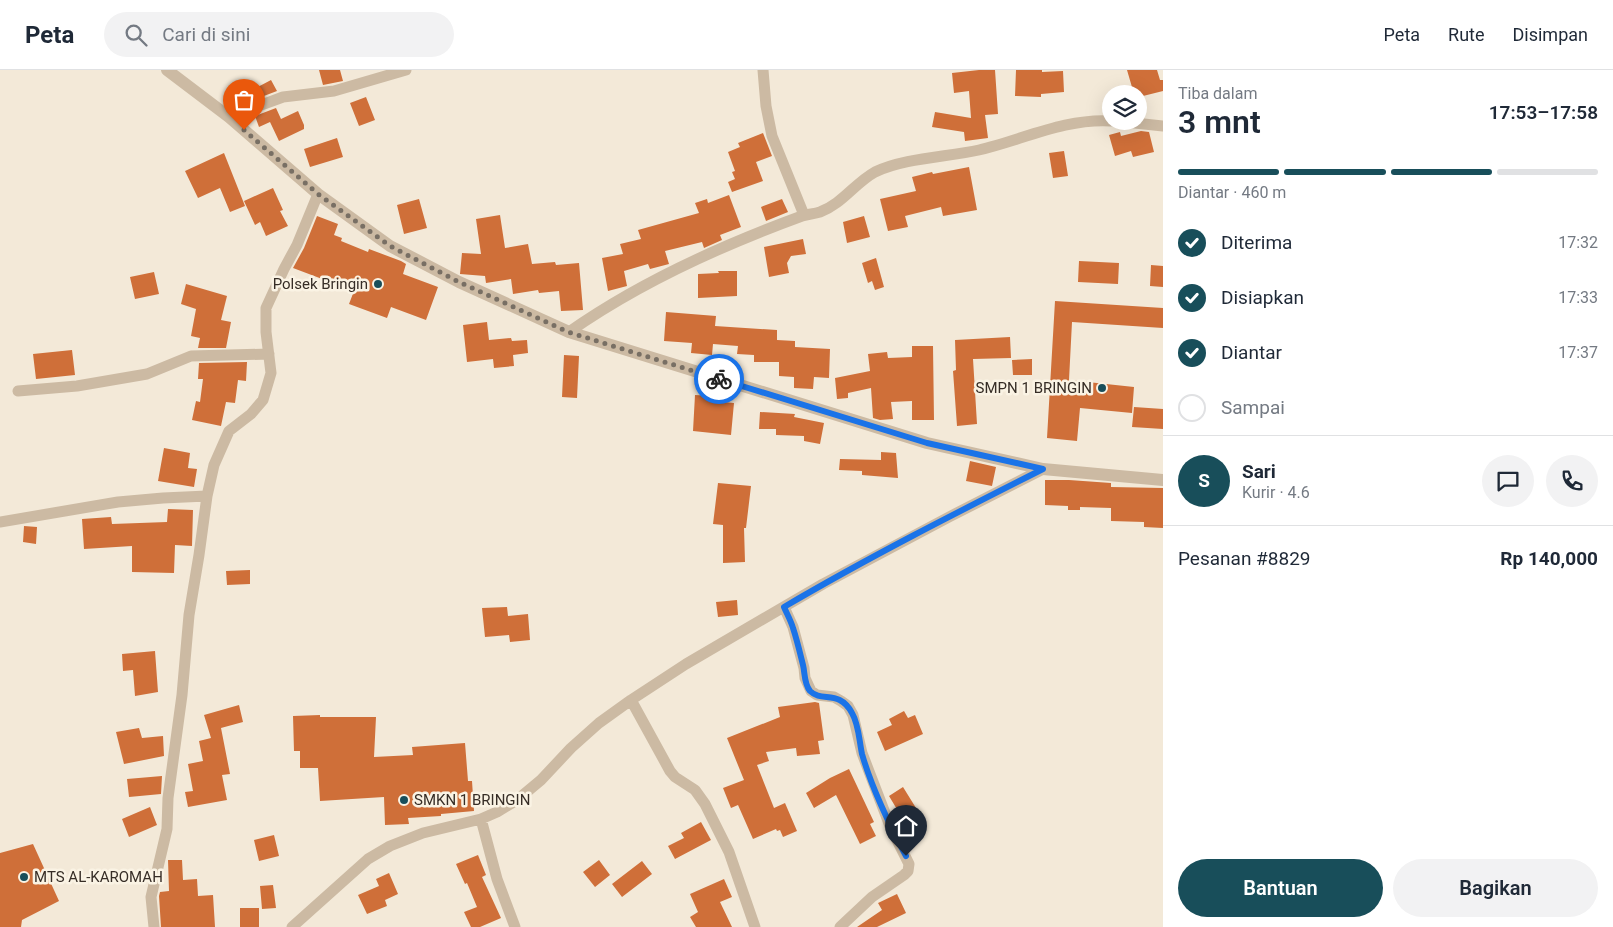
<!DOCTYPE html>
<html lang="id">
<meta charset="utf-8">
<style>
:root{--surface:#fff;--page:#f2f2f3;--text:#1f2937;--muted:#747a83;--line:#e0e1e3;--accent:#184e5a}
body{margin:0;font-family:Roboto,sans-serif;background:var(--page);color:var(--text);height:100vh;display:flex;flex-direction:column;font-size:19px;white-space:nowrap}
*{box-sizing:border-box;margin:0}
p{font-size:16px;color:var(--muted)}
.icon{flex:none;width:28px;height:28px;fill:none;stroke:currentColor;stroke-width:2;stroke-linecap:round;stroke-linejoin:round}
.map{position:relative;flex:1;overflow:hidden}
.side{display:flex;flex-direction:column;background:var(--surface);width:450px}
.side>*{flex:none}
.buttons{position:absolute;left:1102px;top:15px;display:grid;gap:10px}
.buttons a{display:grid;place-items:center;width:45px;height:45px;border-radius:50%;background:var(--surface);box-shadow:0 5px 20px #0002;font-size:25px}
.pin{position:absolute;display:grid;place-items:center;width:42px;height:42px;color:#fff;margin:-51px -21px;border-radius:50% 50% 50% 0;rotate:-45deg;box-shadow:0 0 5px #0007}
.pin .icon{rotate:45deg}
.courier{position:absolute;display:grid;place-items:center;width:50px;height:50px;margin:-25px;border:4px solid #1a73e8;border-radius:50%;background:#fff;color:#222;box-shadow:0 1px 6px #0007}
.overview em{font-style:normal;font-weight:600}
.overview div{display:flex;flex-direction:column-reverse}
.overview{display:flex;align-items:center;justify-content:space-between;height:85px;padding:0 15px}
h1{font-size:32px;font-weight:600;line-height:38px}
.bar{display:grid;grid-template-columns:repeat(4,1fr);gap:8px 5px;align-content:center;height:60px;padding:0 15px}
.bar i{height:6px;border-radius:4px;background:var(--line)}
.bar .selected{background:var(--accent)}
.bar p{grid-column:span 4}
.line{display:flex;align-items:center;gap:12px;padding:0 15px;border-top:1px solid var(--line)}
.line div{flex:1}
.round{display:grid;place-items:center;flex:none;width:52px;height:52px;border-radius:26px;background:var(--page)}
ol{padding:0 15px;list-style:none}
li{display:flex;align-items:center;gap:15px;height:55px}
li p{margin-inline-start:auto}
li .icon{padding:5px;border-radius:50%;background:var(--accent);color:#fff;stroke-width:4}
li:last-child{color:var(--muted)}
li i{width:28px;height:28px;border:2px solid var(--line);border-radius:50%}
.action{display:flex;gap:10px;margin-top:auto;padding:10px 15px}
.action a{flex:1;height:58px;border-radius:30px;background:var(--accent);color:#fff;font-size:20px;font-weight:600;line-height:58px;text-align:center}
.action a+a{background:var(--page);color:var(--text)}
header{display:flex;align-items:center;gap:30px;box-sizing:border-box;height:70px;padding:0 25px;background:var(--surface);border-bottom:1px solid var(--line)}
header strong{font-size:24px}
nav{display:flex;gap:28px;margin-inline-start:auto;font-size:18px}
.search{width:350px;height:45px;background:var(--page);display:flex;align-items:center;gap:12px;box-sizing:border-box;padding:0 18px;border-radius:28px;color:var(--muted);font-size:19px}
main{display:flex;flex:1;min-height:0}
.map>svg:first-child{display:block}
.building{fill:#cf6f39}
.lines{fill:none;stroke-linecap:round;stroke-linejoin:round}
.minor{stroke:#ccbaa3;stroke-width:11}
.tertiary{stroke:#ccbaa3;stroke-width:12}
.done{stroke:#786f64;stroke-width:5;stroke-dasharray:0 9}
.route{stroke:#1a73e8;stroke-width:6}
.poi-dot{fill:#184e5a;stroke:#faf3e4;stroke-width:2}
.labels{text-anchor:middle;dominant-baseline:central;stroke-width:5;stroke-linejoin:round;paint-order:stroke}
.poi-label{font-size:15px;fill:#362d26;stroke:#faf3e4;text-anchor:end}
</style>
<header>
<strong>Peta</strong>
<div class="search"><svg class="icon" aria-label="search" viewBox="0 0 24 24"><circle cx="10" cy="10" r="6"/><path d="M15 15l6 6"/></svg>Cari di sini</div>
<nav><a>Peta</a><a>Rute</a><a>Disimpan</a></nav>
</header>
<main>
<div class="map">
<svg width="1163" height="857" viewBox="0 0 1163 857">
<rect width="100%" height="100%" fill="#f3e9d8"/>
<path class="building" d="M 319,0 L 340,0 L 343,11 L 323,15 Z
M 979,0 L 995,0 L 998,44 L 985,45 L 988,68 L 965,71 L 964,62 L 932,57 L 935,42 L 971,48 L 969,21 L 954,23 L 952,3 Z
M 1016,0 L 1042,0 L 1042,2 L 1063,1 L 1064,22 L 1041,24 L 1041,27 L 1015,26 Z
M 1127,0 L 1157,0 L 1160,10 L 1163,10 L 1163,21 L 1139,27 L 1139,24 L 1134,24 Z
M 271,10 L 277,21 L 240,35 L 237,28 Z
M 366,27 L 375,50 L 359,56 L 350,33 Z
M 276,38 L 281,49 L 298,41 L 304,55 L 304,59 L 279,71 L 270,52 L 259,57 L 255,46 Z
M 1141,61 L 1149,62 L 1154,82 L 1133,87 L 1131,81 L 1115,86 L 1109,65 L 1120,62 L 1121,66 Z
M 763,63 L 772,86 L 756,92 L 763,111 L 732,122 L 728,112 L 735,109 L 732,102 L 735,101 L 728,82 L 740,77 L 738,73 Z
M 337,68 L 343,87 L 310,97 L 304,79 Z
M 1064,81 L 1068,106 L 1053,108 L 1049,83 Z
M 224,83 L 245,136 L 230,142 L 220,118 L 198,128 L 185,101 Z
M 969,97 L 977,140 L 943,146 L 941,137 L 905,146 L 908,157 L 888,161 L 880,129 L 916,121 L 912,107 L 932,102 L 933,104 Z
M 273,118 L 283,140 L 280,141 L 288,156 L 266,166 L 260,152 L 255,155 L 244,131 Z
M 729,125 L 741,157 L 720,165 L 722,170 L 704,178 L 702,172 L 665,181 L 669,194 L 650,199 L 648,194 L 624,201 L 627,216 L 608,221 L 602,188 L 623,184 L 620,174 L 641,169 L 638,160 L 699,143 L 695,133 L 707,129 L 708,133 Z
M 419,129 L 427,158 L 404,164 L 397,135 Z
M 782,129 L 788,142 L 766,151 L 761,137 Z
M 500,145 L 505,178 L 528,174 L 532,194 L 555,192 L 556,195 L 579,193 L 583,240 L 561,241 L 559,221 L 539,223 L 538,220 L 513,224 L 511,209 L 486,213 L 485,206 L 460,204 L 462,183 L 481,184 L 476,149 Z
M 317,146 L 338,154 L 334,165 L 342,168 L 341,171 L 368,182 L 369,179 L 401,191 L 406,194 L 403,204 L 438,217 L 426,250 L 391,237 L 387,248 L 349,234 L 354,221 L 293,198 L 304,178 Z
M 864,146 L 870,167 L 847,173 L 843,152 Z
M 803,169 L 806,184 L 791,186 L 787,193 L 789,203 L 769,207 L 764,177 Z
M 876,188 L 884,217 L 875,220 L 872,211 L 868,213 L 862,193 Z
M 1079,191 L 1119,193 L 1118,214 L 1078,212 Z
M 1151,195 L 1163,196 L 1163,217 L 1150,216 Z
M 718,201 L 737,201 L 737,226 L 698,228 L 698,204 L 719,203 Z
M 154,202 L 159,224 L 135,229 L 130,207 Z
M 186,214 L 227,226 L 221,250 L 231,252 L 226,278 L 198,278 L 200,268 L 191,266 L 196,239 L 181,234 Z
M 1055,231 L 1163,238 L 1163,258 L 1072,252 L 1069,310 L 1134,317 L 1132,343 L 1080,338 L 1077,371 L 1047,368 Z
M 666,242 L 716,246 L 715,256 L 777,260 L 777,270 L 795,271 L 795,277 L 830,279 L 829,308 L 814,307 L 813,319 L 794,318 L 794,307 L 779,306 L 779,292 L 754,292 L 754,285 L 737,284 L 738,276 L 713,274 L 712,285 L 691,283 L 692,273 L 664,271 Z
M 487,252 L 489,270 L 511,268 L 512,271 L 527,270 L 528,283 L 513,285 L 514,296 L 494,298 L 493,289 L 467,292 L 463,255 Z
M 1010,267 L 1011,288 L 973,289 L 977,354 L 957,356 L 953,301 L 956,300 L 955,270 Z
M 912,276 L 933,276 L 934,350 L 912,350 L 912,331 L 891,332 L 893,349 L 880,350 L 873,348 L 871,318 L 848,323 L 848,328 L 837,329 L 835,308 L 870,301 L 868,284 L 887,282 L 888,288 L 912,287 Z
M 72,280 L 75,305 L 36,309 L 33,284 Z
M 564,285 L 579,286 L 577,328 L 562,327 Z
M 1032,289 L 1032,305 L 1013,305 L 1012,290 Z
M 247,292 L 246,311 L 238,310 L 235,333 L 226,332 L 221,356 L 192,350 L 196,331 L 200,332 L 203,309 L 198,309 L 199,293 Z
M 695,325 L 712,326 L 712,331 L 734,333 L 731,365 L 693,361 Z
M 1134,337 L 1163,339 L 1163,359 L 1132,357 Z
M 760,342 L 795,344 L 794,347 L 824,353 L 820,374 L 804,371 L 804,366 L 776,365 L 776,359 L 759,359 Z
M 164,378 L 190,383 L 188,398 L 197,399 L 194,417 L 158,411 Z
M 881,382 L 896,383 L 898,408 L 862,405 L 862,401 L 839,400 L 840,389 L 881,390 Z
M 970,391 L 996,397 L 992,416 L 966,411 Z
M 1045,410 L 1069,410 L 1111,413 L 1111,417 L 1163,418 L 1163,458 L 1144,457 L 1144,452 L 1111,451 L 1111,438 L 1080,437 L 1080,440 L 1068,440 L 1068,436 L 1045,435 Z
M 718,413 L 751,416 L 746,458 L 744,458 L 745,492 L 723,493 L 723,455 L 713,454 Z
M 168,439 L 193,440 L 192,476 L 175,475 L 174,503 L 132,502 L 132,476 L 84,479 L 82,449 L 111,447 L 112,454 L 167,452 Z
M 24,456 L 37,457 L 36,474 L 23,472 Z
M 250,500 L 250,514 L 227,515 L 226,501 Z
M 737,530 L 738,545 L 718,547 L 716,532 Z
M 507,537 L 508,546 L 528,544 L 530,570 L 510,572 L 509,565 L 485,567 L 482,538 Z
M 155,581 L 158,622 L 135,626 L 133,600 L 123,601 L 122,584 Z
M 815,632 L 819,633 L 824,670 L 818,671 L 820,684 L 797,686 L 796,678 L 766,682 L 769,691 L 757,695 L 774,738 L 785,733 L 797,761 L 783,767 L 780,760 L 777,761 L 776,759 L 753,769 L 738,735 L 731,738 L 723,718 L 744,710 L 727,668 L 780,647 L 778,637 Z
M 239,635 L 243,652 L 221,658 L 230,704 L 222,705 L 227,730 L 188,737 L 185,722 L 193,721 L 188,694 L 203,691 L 199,671 L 211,668 L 204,645 Z
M 904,641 L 908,648 L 915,645 L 923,664 L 885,681 L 877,662 L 892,655 L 889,649 Z
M 320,645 L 320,647 L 376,647 L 374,687 L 413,685 L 412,677 L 465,673 L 468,711 L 472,711 L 474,741 L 441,744 L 441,746 L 408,748 L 409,754 L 385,755 L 384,727 L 320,731 L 318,698 L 300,698 L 300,681 L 294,681 L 293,646 Z
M 139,658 L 142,668 L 163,666 L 164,686 L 124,694 L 116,662 Z
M 849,699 L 874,752 L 870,754 L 876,766 L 860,774 L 836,725 L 814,738 L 806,723 L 830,708 Z
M 162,706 L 161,724 L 129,727 L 127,709 Z
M 903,717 L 916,738 L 901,746 L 889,726 Z
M 150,737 L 157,755 L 129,767 L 122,749 Z
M 701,752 L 711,770 L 675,789 L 668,776 L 684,768 L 681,763 Z
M 274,765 L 279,786 L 259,791 L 254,770 Z
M 33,774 L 59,831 L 22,850 L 21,857 L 0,857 L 0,783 Z
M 478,785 L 486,805 L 482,807 L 501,848 L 480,857 L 471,857 L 464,842 L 477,837 L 467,813 L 465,814 L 456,794 Z
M 168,790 L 182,790 L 183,810 L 197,809 L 198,826 L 213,825 L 215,857 L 161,857 L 159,826 L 160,822 L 169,821 Z
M 599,790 L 610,805 L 595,817 L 583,802 Z
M 642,791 L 652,804 L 622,827 L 612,814 Z
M 389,803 L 398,824 L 385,830 L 387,836 L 367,844 L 358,825 L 379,816 L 376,809 Z
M 724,809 L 732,827 L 720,832 L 732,857 L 696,857 L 690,847 L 698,842 L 690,824 Z
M 273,815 L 276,838 L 262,839 L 260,816 Z
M 897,824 L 906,843 L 877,857 L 857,857 L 882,840 L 878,833 Z
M 240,838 L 259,838 L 259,857 L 240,857 Z"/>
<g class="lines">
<path class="minor" d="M 763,0 L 766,36 L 772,66 L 804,145
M 229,47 L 283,27 L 334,21 L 406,0
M 1116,51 L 1163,56
M 569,262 C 640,212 720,176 802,146 C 808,144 814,144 820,142 C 842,134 855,113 875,102 C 904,88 947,87 979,80 C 1022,70 1066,48 1111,51
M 18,321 L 77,316 L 147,304 L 191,286 L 269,284
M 0,452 L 118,432 L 163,428 L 207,426
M 784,537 L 793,557 L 804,598 L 805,608 L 811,621 L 817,625 L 834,627 L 841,631 L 848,636 L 853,645 L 862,683 L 870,704 L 890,756 L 909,794 L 908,801 L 904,805 L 872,827 L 840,857
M 631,630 L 670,701 L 675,707 L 695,720 L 705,734 L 729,782 L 755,857
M 481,749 L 497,809 L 515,857
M 154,857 L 151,827 L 167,759 L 168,728 L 182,625 L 189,545 L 199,485 L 207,426 L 214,395 L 229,361 L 251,344 L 263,330 L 271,303 L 266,262 L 266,238 L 284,199 L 297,175 L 318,124
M 292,857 L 368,789 L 390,776 L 423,763 L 481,749 L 497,742 L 517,730 L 541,710 L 571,678 L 599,653 L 631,630 L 686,594 L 823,514 L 949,447 L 1043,399"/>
<path class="tertiary" d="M 167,0 L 229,47 L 318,124 L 390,176 L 459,212 L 569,262 L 927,373 L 1043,399 L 1163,410"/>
</g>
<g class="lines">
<path class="done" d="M 244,60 L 318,124 L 390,176 L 459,212 L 568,262 L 719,309"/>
<path class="route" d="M 719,309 L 927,373 L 1043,399 C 956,443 869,487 784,537 C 787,544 791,551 793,558 C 797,570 800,583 803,595 C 805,603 804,614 810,621 C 822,633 839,619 852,643 C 859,655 859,670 862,684 C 872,719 889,754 906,786"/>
</g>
<g class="poi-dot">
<circle cx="378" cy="214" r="5"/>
<circle cx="1102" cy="318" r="5"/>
<circle cx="404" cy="730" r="5"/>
<circle cx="24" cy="807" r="5"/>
</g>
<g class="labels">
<g class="poi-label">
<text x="368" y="214">Polsek Bringin</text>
<text x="1092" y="318">SMPN 1 BRINGIN</text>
<text x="414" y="730" text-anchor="start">SMKN 1 BRINGIN</text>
<text x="34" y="807" text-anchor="start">MTS AL-KAROMAH</text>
</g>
</g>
</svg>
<div class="buttons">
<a><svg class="icon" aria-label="layers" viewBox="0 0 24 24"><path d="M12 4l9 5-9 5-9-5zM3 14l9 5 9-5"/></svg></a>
</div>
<div class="pin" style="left:244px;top:60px;background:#ea580c"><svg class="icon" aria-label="bag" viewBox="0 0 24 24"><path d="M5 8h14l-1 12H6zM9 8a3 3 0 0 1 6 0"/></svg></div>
<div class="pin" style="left:906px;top:786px;background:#1f2937"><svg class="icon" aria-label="home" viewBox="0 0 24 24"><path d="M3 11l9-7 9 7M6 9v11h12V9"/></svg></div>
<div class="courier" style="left:719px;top:309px"><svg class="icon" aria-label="bike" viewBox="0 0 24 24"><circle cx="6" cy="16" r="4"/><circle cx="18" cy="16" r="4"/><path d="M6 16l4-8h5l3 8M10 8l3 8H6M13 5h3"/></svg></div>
</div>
<section class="side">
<div class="overview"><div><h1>3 mnt</h1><p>Tiba dalam</p></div><em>17:53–17:58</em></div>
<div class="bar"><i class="selected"></i><i class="selected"></i><i class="selected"></i><i></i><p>Diantar · 460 m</p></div>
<ol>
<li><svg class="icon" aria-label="check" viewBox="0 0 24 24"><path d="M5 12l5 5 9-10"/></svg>Diterima<p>17:32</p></li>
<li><svg class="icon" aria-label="check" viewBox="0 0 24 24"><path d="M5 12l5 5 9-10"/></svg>Disiapkan<p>17:33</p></li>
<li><svg class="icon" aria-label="check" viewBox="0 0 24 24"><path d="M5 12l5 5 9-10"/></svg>Diantar<p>17:37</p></li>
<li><i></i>Sampai</li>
</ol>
<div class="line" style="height:90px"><b class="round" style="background:var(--accent);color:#fff">S</b><div><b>Sari</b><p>Kurir · 4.6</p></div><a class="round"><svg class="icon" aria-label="chat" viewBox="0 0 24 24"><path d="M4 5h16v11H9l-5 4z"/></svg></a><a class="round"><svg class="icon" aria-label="phone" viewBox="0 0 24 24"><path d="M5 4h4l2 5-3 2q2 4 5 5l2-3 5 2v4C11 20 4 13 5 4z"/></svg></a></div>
<div class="line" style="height:65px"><div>Pesanan #8829</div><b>Rp 140,000</b></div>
<div class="action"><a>Bantuan</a><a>Bagikan</a></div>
</section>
</main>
